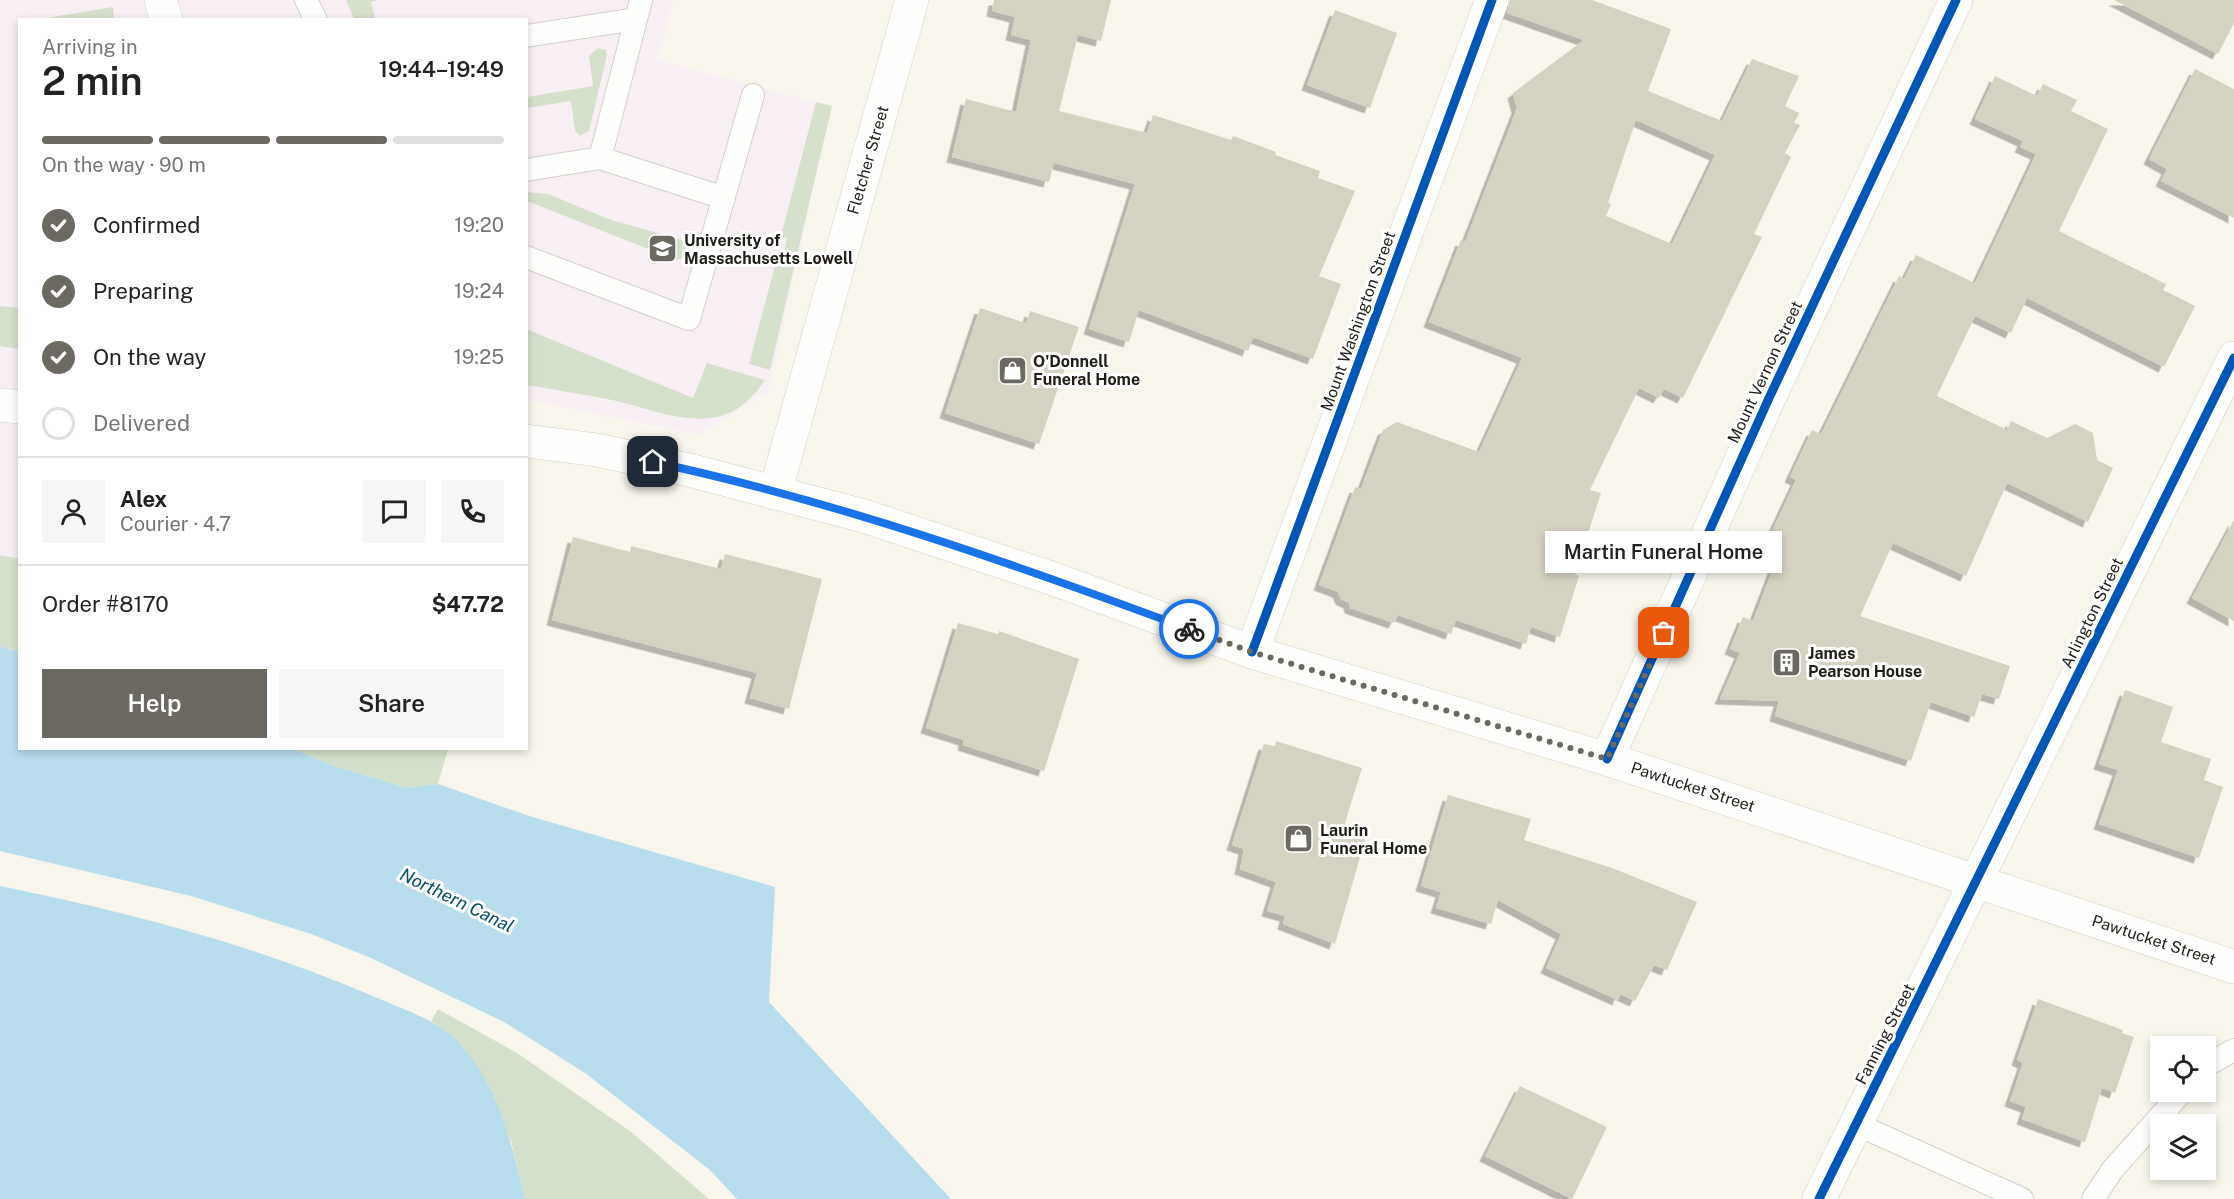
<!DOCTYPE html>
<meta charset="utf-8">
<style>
:root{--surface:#fff;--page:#f6f6f6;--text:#222;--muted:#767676;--line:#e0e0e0;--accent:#6b6961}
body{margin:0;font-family:"Public Sans",sans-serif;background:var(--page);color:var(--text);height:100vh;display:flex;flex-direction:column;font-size:22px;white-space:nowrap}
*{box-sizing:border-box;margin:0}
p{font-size:20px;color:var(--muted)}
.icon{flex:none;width:33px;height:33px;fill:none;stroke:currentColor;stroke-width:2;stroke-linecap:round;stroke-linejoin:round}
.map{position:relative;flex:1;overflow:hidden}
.details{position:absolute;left:18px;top:18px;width:510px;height:732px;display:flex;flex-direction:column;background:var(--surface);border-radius:0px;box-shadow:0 3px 9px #0003}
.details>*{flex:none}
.fabs{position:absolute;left:2150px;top:1036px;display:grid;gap:12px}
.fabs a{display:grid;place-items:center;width:66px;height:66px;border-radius:0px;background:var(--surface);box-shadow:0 3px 9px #0003;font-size:30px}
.pin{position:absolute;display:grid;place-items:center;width:51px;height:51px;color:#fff;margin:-26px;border-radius:12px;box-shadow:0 3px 9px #0006}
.courier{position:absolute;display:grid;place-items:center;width:60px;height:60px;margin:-30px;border:4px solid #1a73e8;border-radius:50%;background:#fff;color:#222;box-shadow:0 2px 8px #0007}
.bubble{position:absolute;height:42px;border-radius:0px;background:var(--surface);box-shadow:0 3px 9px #0003;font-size:20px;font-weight:600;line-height:42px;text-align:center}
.overview em{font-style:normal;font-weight:600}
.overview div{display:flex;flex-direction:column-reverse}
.overview{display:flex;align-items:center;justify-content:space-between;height:102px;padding:0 24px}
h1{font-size:39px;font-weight:600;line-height:45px}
.bar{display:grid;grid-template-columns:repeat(4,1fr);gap:9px 6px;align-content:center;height:72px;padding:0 24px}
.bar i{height:8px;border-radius:4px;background:var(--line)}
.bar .selected{background:var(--accent)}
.bar p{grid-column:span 4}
.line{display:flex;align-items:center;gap:15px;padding:0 24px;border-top:2px solid var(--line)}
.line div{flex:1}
.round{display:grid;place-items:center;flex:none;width:63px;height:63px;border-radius:0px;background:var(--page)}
ol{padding:0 24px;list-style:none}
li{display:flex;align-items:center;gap:18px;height:66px}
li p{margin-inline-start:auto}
li .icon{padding:6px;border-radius:50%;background:var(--accent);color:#fff;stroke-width:4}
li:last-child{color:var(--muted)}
li i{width:33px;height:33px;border:3px solid var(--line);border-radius:50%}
.cta{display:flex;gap:12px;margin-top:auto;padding:12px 24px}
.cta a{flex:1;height:69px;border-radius:0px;background:var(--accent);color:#fff;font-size:24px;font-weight:600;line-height:69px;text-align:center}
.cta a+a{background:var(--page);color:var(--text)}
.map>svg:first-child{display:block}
.education{fill:#f8eff5}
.green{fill:#d5e1cc}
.water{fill:#b8deee}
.building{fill:#d5d1c3;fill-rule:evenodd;filter:url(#shadow)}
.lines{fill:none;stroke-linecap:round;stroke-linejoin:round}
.lane-casing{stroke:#d3d1ca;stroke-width:24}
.street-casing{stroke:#d3d1ca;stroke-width:34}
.secondary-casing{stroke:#d3d1ca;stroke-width:34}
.primary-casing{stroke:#d3d1ca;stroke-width:34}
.lane{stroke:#fefefc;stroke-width:22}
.street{stroke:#fefefc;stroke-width:33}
.secondary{stroke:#fefefc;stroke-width:33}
.primary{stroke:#fefefc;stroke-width:33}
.cycleway-casing{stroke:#fff;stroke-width:13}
.cycleway{stroke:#0057b8;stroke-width:9}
.done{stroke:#6b6961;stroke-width:6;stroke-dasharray:0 10.8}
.route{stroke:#1a73e8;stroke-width:8}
.labels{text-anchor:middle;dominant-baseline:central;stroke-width:6;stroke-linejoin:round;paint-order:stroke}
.street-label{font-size:16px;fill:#1f1d16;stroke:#fff}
.poi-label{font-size:16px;font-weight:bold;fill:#1f1d16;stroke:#fff;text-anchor:start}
.water-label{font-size:18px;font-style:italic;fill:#014e69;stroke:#fff}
</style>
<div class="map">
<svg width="2234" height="1199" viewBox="0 0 2234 1199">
<defs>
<filter id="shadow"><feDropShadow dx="-5.5" dy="5.5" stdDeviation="0" flood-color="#0004"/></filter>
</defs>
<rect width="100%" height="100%" fill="#f8f6ec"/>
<path class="education" d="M 0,0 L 674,0 L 657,60 L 832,106 L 768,392 L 699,435 L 527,400 L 526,20 L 20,20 L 19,559 L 0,555 Z"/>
<path class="green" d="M 346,0 L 379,0 L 371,2 L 375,19 L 354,19 Z
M 113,7 L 114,19 L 53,19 L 52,17 Z
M 598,48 L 606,50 L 607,55 L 589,131 L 580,136 L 575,131 L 571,101 L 527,108 L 527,97 L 593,86 L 589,56 Z
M 816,102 L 832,106 L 770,370 L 749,364 L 778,254 L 783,255 L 787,238 L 781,236 Z
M 527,192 L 548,194 L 611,220 L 683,240 L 688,244 L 688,254 L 683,258 L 676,260 L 527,201 Z
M 0,306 L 19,308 L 19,349 L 0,346 Z
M 526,329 L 693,398 L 707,363 L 765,380 C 753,398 738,413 716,417 C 685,424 647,408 617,401 C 587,395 557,390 527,385 Z
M 0,555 L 19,559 L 19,652 L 0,646 Z
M 293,749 L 448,749 L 438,784 L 407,788 L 331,765 Z
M 438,1009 L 517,1053 L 630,1131 L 709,1199 L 525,1199 L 511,1141 L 454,1038 L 431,1021 Z"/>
<path class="water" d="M 0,646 L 19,652 L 20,748 L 293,749 L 331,765 L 407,788 L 438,784 L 529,816 L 775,887 L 769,1002 L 951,1199 L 737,1199 L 710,1170 L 585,1073 L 504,1022 L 371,958 L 311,934 L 191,896 L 0,851 Z
M 0,886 C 128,912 255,945 375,997 C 402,1009 433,1018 455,1039 C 498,1082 511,1142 525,1199 L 0,1199 Z"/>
<path class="building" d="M 994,0 L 1111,0 L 1101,41 L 1078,35 L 1059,111 L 1147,133 L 1153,115 L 1231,140 L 1233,136 L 1276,152 L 1275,155 L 1320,171 L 1318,178 L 1355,191 L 1319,276 L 1341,284 L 1313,359 L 1253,337 L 1248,351 L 1139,310 L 1129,342 L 1089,329 L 1135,184 L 1054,163 L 1049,182 L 952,157 L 966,99 L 1016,112 L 1031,40 L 1011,35 L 1015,17 L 992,11 Z
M 1510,0 L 1592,0 L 1671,29 L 1648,91 L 1722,121 L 1752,59 L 1799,76 L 1785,106 L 1799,113 L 1794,123 L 1800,125 L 1785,153 L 1791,157 L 1754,234 L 1762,237 L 1683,398 L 1664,389 L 1659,398 L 1639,388 L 1590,490 L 1601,493 L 1575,574 L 1579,576 L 1560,637 L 1531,627 L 1526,644 L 1456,620 L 1451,634 L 1398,615 L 1394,623 L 1350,608 L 1349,603 L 1341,599 L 1338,592 L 1319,585 L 1355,487 L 1361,489 L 1383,430 L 1397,422 L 1479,452 L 1522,358 L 1429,322 L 1461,240 L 1465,242 L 1517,108 L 1513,93 L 1584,40 L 1507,13 ZM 1636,120 L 1715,155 L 1672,244 L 1606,216 L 1611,204 L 1608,203 Z
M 2114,0 L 2234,0 L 2234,23 L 2218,54 Z
M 1335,10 L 1397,33 L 1370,108 L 1307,85 Z
M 2195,69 L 2234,89 L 2234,218 L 2161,181 L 2167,169 L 2149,159 Z
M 1995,76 L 2037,96 L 2043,84 L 2077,100 L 2071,111 L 2108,129 L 2059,231 L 2166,284 L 2163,290 L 2195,306 L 2164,367 L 2027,298 L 2011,333 L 1975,316 L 1937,396 L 2007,430 L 2011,421 L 2047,438 L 2075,424 L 2093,433 L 2097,460 L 2113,468 L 2088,522 L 2007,483 L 1966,576 L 1893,543 L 1860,616 L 2010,666 L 1999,699 L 1982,694 L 1974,717 L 1931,702 L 1911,761 L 1775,716 L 1779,701 L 1720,699 L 1740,653 L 1730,649 L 1743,617 L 1753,621 L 1780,550 L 1766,544 L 1796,480 L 1790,477 L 1812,430 L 1821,434 L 1899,276 L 1904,279 L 1916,255 L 1975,283 L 2036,154 L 2020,147 L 2023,141 L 1975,119 Z
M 980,308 L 1026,323 L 1030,311 L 1079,327 L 1039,444 L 945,413 Z
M 2234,520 L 2234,621 L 2192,598 Z
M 573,537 L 630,552 L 631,546 L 721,569 L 725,554 L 822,579 L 789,709 L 750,698 L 757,673 L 552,620 Z
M 958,623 L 998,634 L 999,631 L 1079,659 L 1044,771 L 963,745 L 964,740 L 926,728 Z
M 2125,690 L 2173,707 L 2161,742 L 2211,759 L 2204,780 L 2223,787 L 2199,858 L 2099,824 L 2118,770 L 2099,764 Z
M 1276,741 L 1362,768 L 1344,826 L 1367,833 L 1335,944 L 1283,924 L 1285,916 L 1267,911 L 1276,882 L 1240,869 L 1244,849 L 1232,845 L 1264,744 L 1275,746 Z
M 1448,795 L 1531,819 L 1524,840 L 1612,868 L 1697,902 L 1667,970 L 1654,965 L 1635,1001 L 1620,994 L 1618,1000 L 1546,968 L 1561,934 L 1498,900 L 1491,924 L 1436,908 L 1441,892 L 1421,886 Z
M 2038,999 L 2123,1030 L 2122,1033 L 2134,1037 L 2115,1093 L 2102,1088 L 2085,1142 L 2022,1119 L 2026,1107 L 2010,1101 L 2023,1063 L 2017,1060 Z
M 1520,1086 L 1607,1127 L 1572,1199 L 1485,1156 Z"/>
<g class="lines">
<defs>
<path id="lane" d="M 306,0 L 316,20
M 526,36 L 636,19
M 600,158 L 641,0
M 526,170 L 600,158 L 724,198
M 526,257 L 689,319 L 753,95
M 2205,1066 L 2234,1050
M 1856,1124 L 2022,1199
M 2093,1199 L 2113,1169 L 2182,1092"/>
<path id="street" d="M 1252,652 L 1492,0
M 1819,1199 L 2234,358"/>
<path id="secondary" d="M 161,0 L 166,20
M 775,493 L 912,0
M 1607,759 L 1769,398 L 1956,0"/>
<path id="primary" d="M 0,405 L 20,407
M 526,441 L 597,450 L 689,470 L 864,516 L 1054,579 L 1252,652 L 1607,759 L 2234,967"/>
</defs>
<use href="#lane" class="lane-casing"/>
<use href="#street" class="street-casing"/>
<use href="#secondary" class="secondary-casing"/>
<use href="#primary" class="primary-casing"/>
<use href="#lane" class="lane"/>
<use href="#street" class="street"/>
<use href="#secondary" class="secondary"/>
<use href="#primary" class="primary"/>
<defs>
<path id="cycleway" d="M 1252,652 L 1492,0
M 1607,759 L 1769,398 L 1956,0
M 1819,1199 L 2234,358"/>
</defs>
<use href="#cycleway" class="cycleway-casing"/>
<use href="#cycleway" class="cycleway"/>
</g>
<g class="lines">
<path class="done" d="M 1189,629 L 1252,652 L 1607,759 L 1664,633"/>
<path class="route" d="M 653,462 C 836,501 1014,564 1189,629"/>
</g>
<defs>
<symbol id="university-square" viewBox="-11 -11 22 22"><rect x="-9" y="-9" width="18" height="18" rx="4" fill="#6b6961" stroke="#fff"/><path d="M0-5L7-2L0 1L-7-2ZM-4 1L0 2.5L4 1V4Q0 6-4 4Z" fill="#fff"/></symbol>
<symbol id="shop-square" viewBox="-11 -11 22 22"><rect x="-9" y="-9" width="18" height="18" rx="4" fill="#6b6961" stroke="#fff"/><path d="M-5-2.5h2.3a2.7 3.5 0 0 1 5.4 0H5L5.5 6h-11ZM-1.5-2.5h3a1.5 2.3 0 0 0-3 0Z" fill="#fff"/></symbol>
<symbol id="building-square" viewBox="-11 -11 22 22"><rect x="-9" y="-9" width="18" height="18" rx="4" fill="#6b6961" stroke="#fff"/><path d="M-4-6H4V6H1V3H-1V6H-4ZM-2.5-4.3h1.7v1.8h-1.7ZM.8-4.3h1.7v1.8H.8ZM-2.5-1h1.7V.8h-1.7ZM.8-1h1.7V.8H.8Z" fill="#fff"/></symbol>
</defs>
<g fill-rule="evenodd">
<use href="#university-square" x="646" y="232" width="33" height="33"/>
<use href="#shop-square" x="996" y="354" width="33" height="33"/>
<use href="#building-square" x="1770" y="646" width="33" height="33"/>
<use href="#shop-square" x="1282" y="822" width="33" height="33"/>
</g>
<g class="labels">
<g class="street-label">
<text transform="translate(868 160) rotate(-74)">Fletcher Street</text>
<text transform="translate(1358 321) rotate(-70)">Mount Washington Street</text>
<text transform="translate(1765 372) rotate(-65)">Mount Vernon Street</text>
<text transform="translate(2092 613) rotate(-64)">Arlington Street</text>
<text transform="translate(1693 787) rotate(18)">Pawtucket Street</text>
<text transform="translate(2154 940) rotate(18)">Pawtucket Street</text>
<text transform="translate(1885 1034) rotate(-63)">Fanning Street</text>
</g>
<g class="poi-label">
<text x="684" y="240">University of<tspan x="684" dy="18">Massachusetts Lowell</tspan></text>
<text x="1033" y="361">O'Donnell<tspan x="1033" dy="18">Funeral Home</tspan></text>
<text x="1808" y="653">James<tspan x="1808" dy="18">Pearson House</tspan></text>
<text x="1320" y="830">Laurin<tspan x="1320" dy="18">Funeral Home</tspan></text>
</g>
<g class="water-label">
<text transform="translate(457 900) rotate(26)">Northern Canal</text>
</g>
</g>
</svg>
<div class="fabs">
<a><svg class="icon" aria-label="locate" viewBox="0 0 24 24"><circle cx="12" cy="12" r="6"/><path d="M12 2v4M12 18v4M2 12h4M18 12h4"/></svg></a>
<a><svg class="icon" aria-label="layers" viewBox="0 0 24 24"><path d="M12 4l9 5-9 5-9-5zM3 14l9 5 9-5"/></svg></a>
</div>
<div class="pin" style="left:1664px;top:633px;background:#ea580c"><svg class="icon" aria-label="bag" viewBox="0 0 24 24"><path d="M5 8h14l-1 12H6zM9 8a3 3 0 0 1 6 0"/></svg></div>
<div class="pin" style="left:653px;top:462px;background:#1f2937"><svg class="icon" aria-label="home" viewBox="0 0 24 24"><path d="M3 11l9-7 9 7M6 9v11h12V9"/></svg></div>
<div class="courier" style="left:1189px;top:629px"><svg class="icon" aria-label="bike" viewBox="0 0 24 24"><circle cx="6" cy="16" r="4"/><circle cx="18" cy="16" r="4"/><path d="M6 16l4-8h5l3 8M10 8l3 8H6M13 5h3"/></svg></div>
<div class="bubble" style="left:1545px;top:531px;width:237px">Martin Funeral Home</div>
<section class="details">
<div class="overview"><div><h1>2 min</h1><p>Arriving in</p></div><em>19:44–19:49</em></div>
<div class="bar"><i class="selected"></i><i class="selected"></i><i class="selected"></i><i></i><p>On the way · 90 m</p></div>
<ol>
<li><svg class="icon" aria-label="check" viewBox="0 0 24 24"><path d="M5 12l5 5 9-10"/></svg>Confirmed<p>19:20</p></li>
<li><svg class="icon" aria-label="check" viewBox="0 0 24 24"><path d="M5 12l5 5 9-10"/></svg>Preparing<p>19:24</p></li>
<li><svg class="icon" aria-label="check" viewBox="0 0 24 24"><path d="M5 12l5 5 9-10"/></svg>On the way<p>19:25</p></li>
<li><i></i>Delivered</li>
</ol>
<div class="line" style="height:108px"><a class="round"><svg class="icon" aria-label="person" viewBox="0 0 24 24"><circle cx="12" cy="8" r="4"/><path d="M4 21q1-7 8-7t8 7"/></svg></a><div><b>Alex</b><p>Courier · 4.7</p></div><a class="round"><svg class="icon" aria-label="chat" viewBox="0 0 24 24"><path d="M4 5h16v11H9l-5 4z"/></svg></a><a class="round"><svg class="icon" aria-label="phone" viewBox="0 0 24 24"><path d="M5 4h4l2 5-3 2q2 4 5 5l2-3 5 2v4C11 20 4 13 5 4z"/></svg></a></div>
<div class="line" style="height:78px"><div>Order #8170</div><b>$47.72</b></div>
<div class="cta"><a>Help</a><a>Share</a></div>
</section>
</div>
